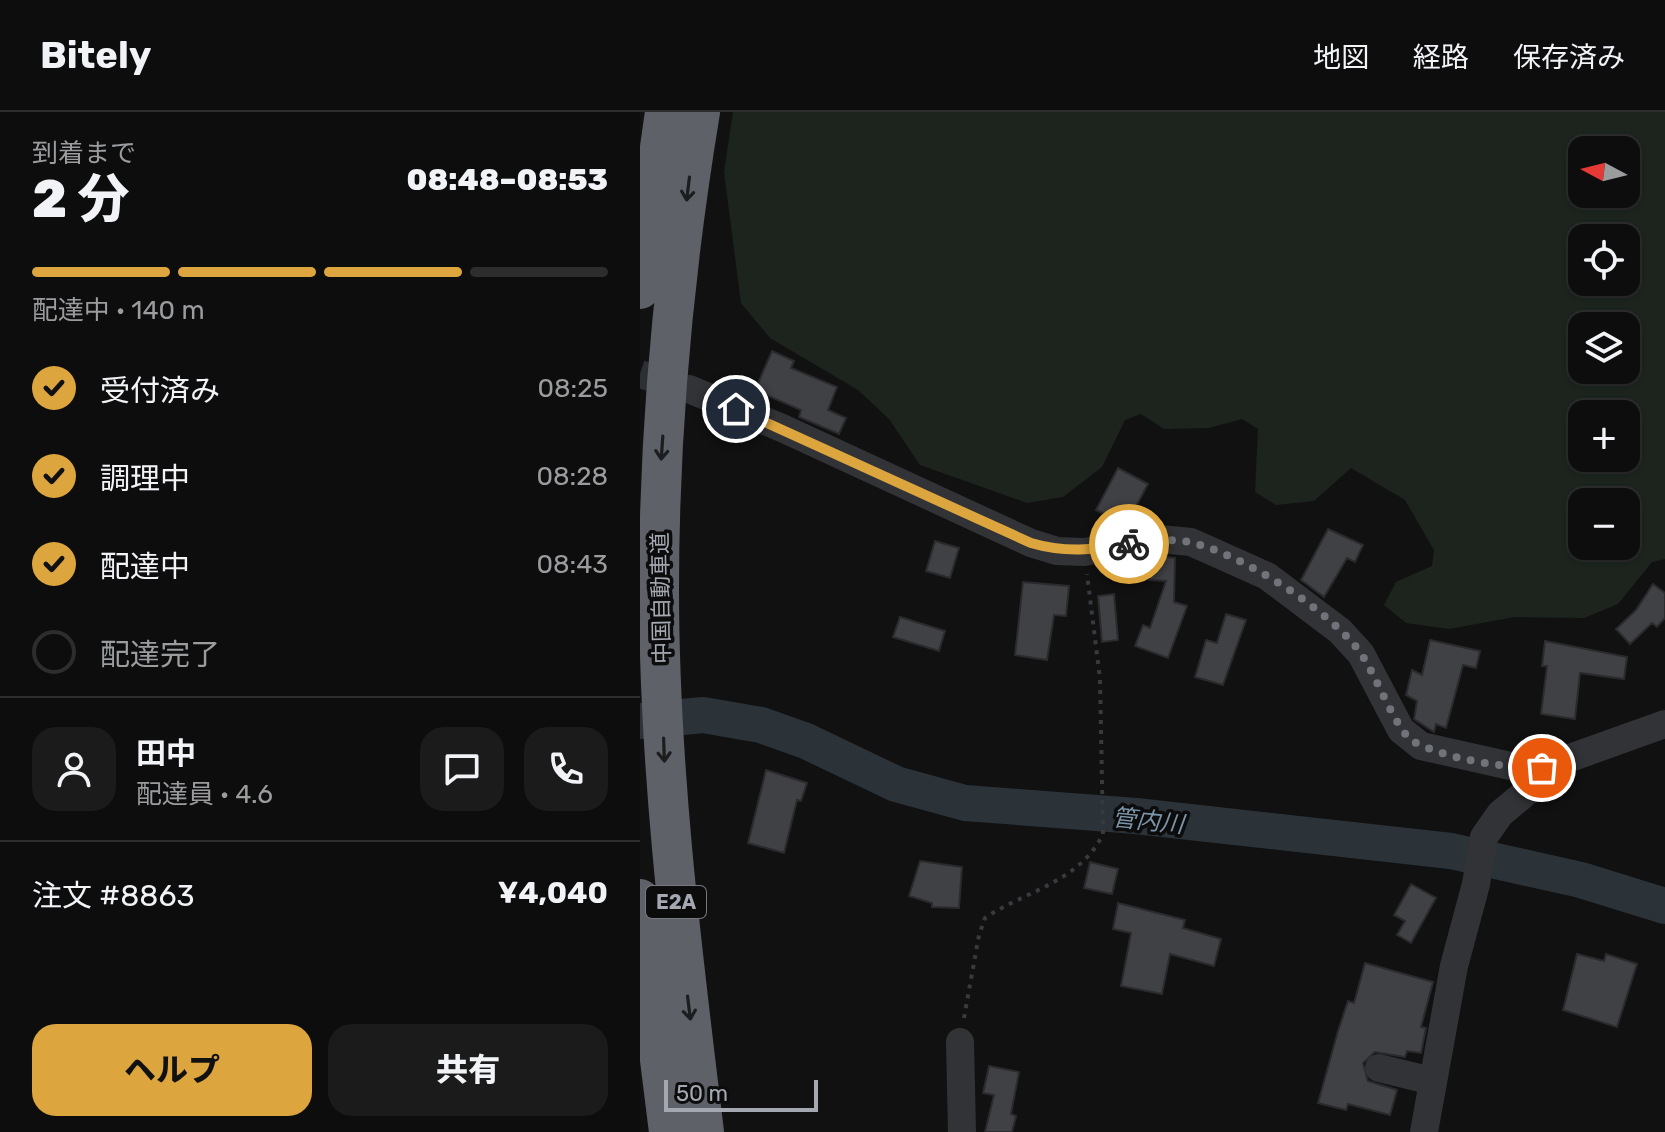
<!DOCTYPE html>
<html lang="ja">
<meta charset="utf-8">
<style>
:root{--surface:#0d0d0e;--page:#1b1b1c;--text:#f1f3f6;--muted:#9a9c9e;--line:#2d2d2e;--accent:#dda53d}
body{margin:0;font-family:Rubik,"Noto Sans JP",sans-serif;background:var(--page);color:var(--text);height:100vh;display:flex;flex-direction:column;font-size:30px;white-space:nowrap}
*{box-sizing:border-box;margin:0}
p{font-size:26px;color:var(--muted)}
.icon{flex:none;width:44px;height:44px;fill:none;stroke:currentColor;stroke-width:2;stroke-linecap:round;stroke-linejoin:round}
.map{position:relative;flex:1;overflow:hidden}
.drawer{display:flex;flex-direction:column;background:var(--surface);width:640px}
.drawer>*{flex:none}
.needle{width:52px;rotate:277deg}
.buttons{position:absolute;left:928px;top:24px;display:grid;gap:16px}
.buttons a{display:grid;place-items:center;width:72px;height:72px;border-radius:16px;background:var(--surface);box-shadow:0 2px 6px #0004,0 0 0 2px var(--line);font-size:40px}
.scale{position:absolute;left:24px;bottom:20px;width:154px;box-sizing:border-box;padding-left:8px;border:4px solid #a3a8b1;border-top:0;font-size:22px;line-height:28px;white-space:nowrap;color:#a3a8b1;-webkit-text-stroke:6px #0c0c0d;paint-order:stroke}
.pin{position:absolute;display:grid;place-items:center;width:68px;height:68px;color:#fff;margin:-34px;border:4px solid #fff;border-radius:50%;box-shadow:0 2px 8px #0007}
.courier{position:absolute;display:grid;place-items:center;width:80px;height:80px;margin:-40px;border:6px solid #dda53d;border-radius:50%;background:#fff;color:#222;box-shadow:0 2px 10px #0007}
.head em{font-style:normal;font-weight:800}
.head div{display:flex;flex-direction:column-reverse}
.head{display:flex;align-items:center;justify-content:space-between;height:136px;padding:0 32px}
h1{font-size:52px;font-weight:800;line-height:60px}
.bar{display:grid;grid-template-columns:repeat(4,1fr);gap:12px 8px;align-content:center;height:96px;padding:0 32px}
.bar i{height:10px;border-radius:6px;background:var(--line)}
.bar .selected{background:var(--accent)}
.bar p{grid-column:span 4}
.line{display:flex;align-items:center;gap:20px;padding:0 32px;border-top:2px solid var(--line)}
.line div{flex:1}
.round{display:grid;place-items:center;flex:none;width:84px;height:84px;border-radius:24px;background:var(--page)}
ol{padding:0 32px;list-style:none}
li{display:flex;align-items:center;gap:24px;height:88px}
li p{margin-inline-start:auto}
li .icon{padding:8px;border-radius:50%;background:var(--accent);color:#111;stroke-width:4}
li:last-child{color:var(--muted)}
li i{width:44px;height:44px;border:4px solid var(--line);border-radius:50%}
.cta{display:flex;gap:16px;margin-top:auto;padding:16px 32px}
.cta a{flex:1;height:92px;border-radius:24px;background:var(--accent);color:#111;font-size:32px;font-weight:800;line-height:92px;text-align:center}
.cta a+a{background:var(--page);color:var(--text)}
header{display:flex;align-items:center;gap:48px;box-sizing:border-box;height:112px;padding:0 40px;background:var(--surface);border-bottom:2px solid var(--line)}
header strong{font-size:38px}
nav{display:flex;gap:44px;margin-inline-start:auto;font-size:28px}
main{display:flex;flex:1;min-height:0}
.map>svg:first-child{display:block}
.green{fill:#1d241e;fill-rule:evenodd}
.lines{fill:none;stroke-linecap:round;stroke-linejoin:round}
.river{stroke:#2b3339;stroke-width:36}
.building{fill:#404145;stroke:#2b2b2e;stroke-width:2}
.minor-tunnel{stroke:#2e2f32;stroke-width:28;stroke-dasharray:28 14;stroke-linecap:butt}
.path{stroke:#383a3d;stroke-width:4;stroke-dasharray:4 6;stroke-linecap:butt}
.minor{stroke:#323336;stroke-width:28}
.highway{stroke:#5e6167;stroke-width:40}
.oneway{stroke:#1c1d1f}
.done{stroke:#707379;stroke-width:8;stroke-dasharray:0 14.4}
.route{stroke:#dda53d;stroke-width:10}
.labels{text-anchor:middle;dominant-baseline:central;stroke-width:7;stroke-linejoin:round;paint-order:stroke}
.shield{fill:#0c0c0d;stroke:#767980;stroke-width:2}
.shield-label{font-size:20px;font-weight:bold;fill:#a3a8b1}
.street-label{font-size:22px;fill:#a3a8b1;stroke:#0c0c0d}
.water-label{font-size:24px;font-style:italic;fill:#7d95a9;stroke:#0c0c0d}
</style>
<header>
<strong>Bitely</strong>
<nav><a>地図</a><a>経路</a><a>保存済み</a></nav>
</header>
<main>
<section class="drawer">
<div class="head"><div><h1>2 分</h1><p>到着まで</p></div><em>08:48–08:53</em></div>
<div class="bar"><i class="selected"></i><i class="selected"></i><i class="selected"></i><i></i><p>配達中 · 140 m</p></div>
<ol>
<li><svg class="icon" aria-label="check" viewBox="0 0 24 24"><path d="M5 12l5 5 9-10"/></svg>受付済み<p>08:25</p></li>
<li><svg class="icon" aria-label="check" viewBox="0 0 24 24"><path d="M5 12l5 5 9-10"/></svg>調理中<p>08:28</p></li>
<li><svg class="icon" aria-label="check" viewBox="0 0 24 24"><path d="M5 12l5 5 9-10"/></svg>配達中<p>08:43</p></li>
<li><i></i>配達完了</li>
</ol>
<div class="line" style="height:144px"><a class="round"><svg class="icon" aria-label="person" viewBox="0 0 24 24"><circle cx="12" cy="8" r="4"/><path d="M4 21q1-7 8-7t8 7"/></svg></a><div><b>田中</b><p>配達員 · 4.6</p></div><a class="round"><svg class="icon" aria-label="chat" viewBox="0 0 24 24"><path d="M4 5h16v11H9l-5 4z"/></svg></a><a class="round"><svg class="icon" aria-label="phone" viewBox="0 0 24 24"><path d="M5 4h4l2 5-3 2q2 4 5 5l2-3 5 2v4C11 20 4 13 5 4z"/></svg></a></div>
<div class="line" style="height:104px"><div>注文 #8863</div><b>¥4,040</b></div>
<div class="cta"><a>ヘルプ</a><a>共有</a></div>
</section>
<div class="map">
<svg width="1025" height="1020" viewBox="0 0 1025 1020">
<rect width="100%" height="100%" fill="#111112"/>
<path class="green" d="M 93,0 L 1025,0 L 1025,447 L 1012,450 L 978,492 L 944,506 L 875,505 L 809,517 L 766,511 L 744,493 L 756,470 L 792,454 L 794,438 L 765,388 L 711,356 L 674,389 L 636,393 L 615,380 L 618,317 L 602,307 L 569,316 L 524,317 L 501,302 L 485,308 L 462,355 L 423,385 L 387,391 L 280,353 L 249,307 L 218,278 L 130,226 L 101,191 L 84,60 ZM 942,38 L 986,38 L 986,82 L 942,82 ZM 942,126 L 986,126 L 986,170 L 942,170 ZM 942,214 L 986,214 L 986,258 L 942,258 ZM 942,302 L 986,302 L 986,346 L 942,346 ZM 942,390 L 986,390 L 986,434 L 942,434 Z"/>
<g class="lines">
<path class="river" d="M 0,609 L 63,603 L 121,613 L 166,629 L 256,672 L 325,691 L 496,704 L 811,739 L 941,768 L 1025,794"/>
</g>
<path class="building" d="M 132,239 L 154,249 L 151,256 L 197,275 L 188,298 L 206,306 L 199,322 L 159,305 L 161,298 L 115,278 Z
M 478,356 L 508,372 L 486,413 L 456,398 Z
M 688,417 L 723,433 L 715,450 L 707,446 L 684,485 L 661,468 Z
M 295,429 L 319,436 L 310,466 L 286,459 Z
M 521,444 L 535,446 L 534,490 L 547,494 L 528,546 L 495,534 L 503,513 L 510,516 L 526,469 L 509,468 L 510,446 Z
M 383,470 L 429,474 L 426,504 L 414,503 L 407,548 L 375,543 Z
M 1013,472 L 1025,481 L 1025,506 L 1017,515 L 1012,511 L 990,532 L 976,517 L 996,498 Z
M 474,482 L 478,528 L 462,530 L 458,484 Z
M 586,502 L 606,508 L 583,573 L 555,565 L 566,528 L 577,531 Z
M 260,505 L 305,519 L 299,539 L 253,525 Z
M 790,528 L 840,539 L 836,556 L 823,553 L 806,616 L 796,612 L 794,620 L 774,607 L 777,589 L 766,583 L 772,558 L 782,563 Z
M 905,529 L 987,545 L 984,567 L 940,561 L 935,607 L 901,602 L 907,554 L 902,554 Z
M 126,658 L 167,671 L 161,689 L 157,688 L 144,741 L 108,731 Z
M 280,749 L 322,755 L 319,796 L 292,795 L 292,791 L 269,784 Z
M 450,750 L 478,757 L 472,782 L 444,776 Z
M 771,772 L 796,786 L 771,831 L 757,823 L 765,809 L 754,803 Z
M 478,791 L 545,808 L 543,816 L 581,827 L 574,854 L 530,842 L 522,882 L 481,874 L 491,821 L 473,817 Z
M 937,842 L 964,849 L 966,842 L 997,852 L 977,915 L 923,898 Z
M 725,851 L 793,870 L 781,915 L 786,916 L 781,941 L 767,939 L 765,945 L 735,940 L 723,951 L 728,969 L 757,978 L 750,1003 L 708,992 L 706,998 L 678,991 L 698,919 L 708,889 L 714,891 Z
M 349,954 L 379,960 L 371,1002 L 376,1004 L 372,1020 L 345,1020 L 354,983 L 343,981 Z"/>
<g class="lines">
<path class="minor-tunnel" d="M 0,262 L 44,276"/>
<path class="path" d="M 324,906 L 339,823 L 345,806 C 385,779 440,770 463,722 L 460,567 L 447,462"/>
<path class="minor" d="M 49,277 L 142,316 L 391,431 L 417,439 L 444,440 L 520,427 L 551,430 L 627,464 L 700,519 L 721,542 L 761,618 L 781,634 L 875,655 L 902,656 L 1025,612
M 320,930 L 322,1020
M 739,956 L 792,969
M 784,1020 L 814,854 L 836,772 L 844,725 L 860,702 L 890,677 L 902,656"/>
<path class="highway" d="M 60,0 C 34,157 19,317 19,477 C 19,659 42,840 64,1020
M 0,177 L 25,0
M 0,787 L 29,1020"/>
</g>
<defs><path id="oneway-shaft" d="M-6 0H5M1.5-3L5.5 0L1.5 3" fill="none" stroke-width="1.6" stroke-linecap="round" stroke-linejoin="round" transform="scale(2)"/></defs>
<g class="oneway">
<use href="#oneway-shaft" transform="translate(48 77) rotate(97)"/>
<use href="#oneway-shaft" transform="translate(22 336) rotate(94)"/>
<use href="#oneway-shaft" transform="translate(24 638) rotate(88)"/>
<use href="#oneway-shaft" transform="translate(49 896) rotate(83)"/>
</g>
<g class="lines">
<path class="done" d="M 489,432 C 509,429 529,426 549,430 C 601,441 693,500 722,543 C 739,570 750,604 770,628 C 809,648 859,655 902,656"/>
<path class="route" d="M 96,297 L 391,431 C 425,441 453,438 489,432"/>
</g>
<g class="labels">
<rect class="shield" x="6" y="774" width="60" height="32" rx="6"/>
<g class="shield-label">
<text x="36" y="790">E2A</text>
</g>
<g class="street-label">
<text transform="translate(21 486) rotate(-91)">中国自動車道</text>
</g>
<g class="water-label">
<text transform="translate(508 709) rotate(6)">管内川</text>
</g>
</g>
</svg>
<div class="buttons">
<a><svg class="needle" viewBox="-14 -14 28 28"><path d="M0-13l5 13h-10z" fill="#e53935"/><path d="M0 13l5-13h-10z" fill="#9a9c9e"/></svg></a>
<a><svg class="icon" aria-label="locate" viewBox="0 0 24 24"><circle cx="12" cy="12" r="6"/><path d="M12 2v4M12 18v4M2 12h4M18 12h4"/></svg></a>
<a><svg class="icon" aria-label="layers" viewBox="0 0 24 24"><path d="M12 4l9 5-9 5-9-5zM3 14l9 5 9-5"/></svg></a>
<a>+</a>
<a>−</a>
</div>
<div class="scale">50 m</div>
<div class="pin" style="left:902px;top:656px;background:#ea580c"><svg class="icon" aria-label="bag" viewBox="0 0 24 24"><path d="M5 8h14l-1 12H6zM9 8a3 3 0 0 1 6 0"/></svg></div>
<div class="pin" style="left:96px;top:297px;background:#1f2937"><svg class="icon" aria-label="home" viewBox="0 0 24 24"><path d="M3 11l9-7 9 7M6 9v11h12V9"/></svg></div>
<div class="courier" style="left:489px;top:432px"><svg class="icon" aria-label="bike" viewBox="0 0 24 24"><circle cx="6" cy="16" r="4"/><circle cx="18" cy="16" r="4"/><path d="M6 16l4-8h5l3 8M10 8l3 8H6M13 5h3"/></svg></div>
</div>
</main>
